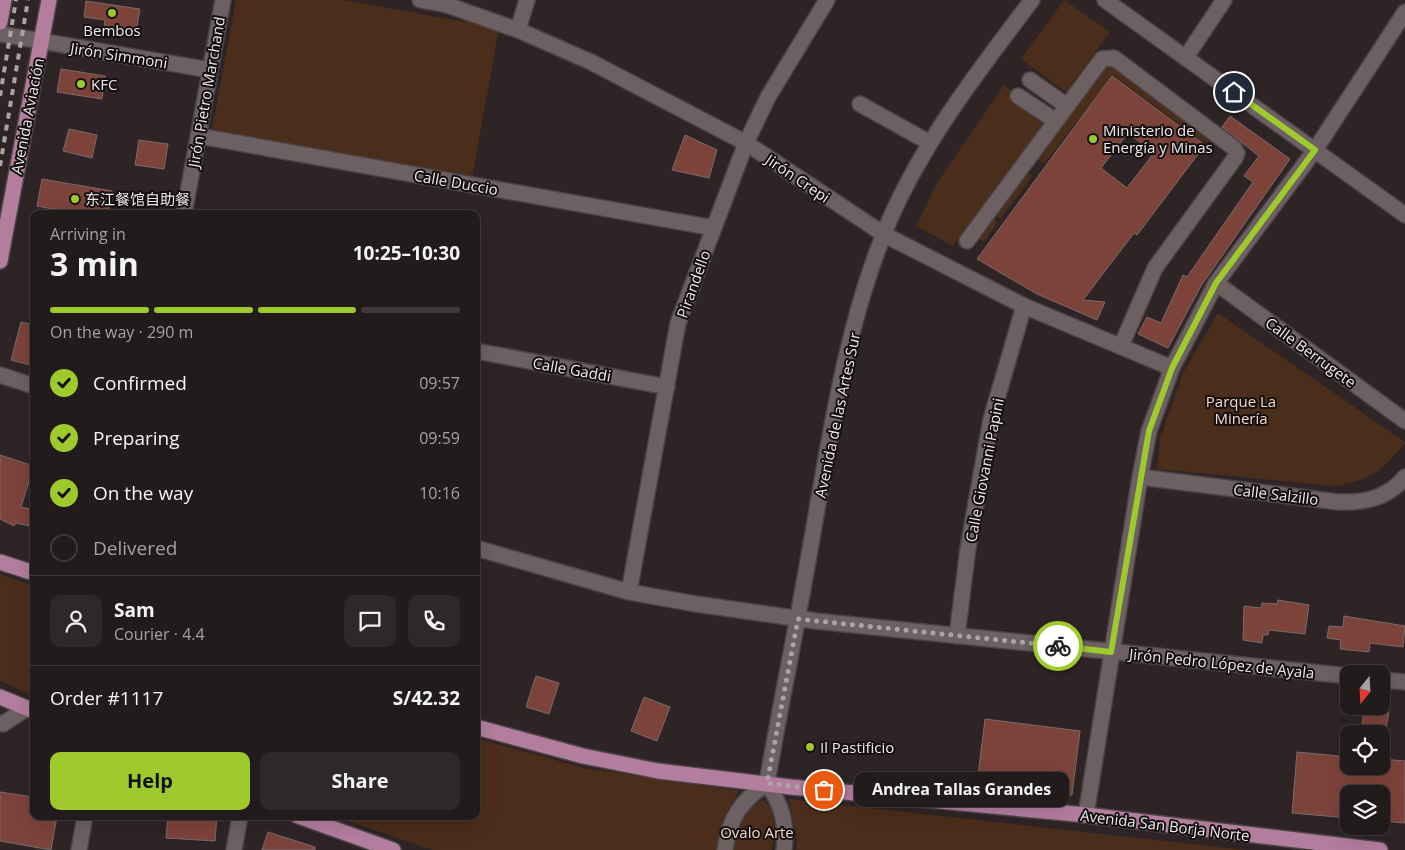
<!DOCTYPE html>
<meta charset="utf-8">
<style>
:root{--surface:#221b1c;--page:#2e2829;--text:#f1f3f6;--muted:#a2a1a3;--line:#3f393b;--accent:#9eca2e}
body{margin:0;font-family:"Open Sans","Noto Sans SC",sans-serif;background:var(--page);color:var(--text);height:100vh;display:flex;flex-direction:column;font-size:19px;white-space:nowrap}
*{box-sizing:border-box;margin:0}
p{font-size:16px;color:var(--muted)}
.icon{flex:none;width:28px;height:28px;fill:none;stroke:currentColor;stroke-width:2;stroke-linecap:round;stroke-linejoin:round}
.map{position:relative;flex:1;overflow:hidden}
.sheet{position:absolute;left:30px;top:210px;width:450px;height:610px;display:flex;flex-direction:column;background:var(--surface);border-radius:10px;box-shadow:0 5px 20px #0002,0 0 0 1px var(--line)}
.sheet>*{flex:none}
.needle{width:32px;rotate:198deg}
.buttons{position:absolute;left:1340px;top:665px;display:grid;gap:10px}
.buttons a{display:grid;place-items:center;width:50px;height:50px;border-radius:10px;background:var(--surface);box-shadow:0 5px 20px #0002,0 0 0 1px var(--line);font-size:25px}
.pin{position:absolute;display:grid;place-items:center;width:42px;height:42px;color:#fff;margin:-21px;border:2px solid #fff;border-radius:50%;box-shadow:0 1px 5px #0007}
.courier{position:absolute;display:grid;place-items:center;width:50px;height:50px;margin:-25px;border:4px solid #9eca2e;border-radius:50%;background:#fff;color:#222;box-shadow:0 1px 6px #0007}
.bubble{position:absolute;height:35px;border-radius:10px;background:var(--surface);box-shadow:0 5px 20px #0002,0 0 0 1px var(--line);font-size:16px;font-weight:700;line-height:35px;text-align:center}
.headline em{font-style:normal;font-weight:700}
.headline div{display:flex;flex-direction:column-reverse}
.headline{display:flex;align-items:center;justify-content:space-between;height:85px;padding:0 20px}
h1{font-size:32px;font-weight:700;line-height:38px}
.bar{display:grid;grid-template-columns:repeat(4,1fr);gap:8px 5px;align-content:center;height:60px;padding:0 20px}
.bar i{height:6px;border-radius:4px;background:var(--line)}
.bar .selected{background:var(--accent)}
.bar p{grid-column:span 4}
.line{display:flex;align-items:center;gap:12px;padding:0 20px;border-top:1px solid var(--line)}
.line div{flex:1}
.round{display:grid;place-items:center;flex:none;width:52px;height:52px;border-radius:10px;background:var(--page)}
ol{padding:0 20px;list-style:none}
li{display:flex;align-items:center;gap:15px;height:55px}
li p{margin-inline-start:auto}
li .icon{padding:5px;border-radius:50%;background:var(--accent);color:#111;stroke-width:4}
li:last-child{color:var(--muted)}
li i{width:28px;height:28px;border:2px solid var(--line);border-radius:50%}
.cta{display:flex;gap:10px;margin-top:auto;padding:10px 20px}
.cta a{flex:1;height:58px;border-radius:10px;background:var(--accent);color:#111;font-size:20px;font-weight:700;line-height:58px;text-align:center}
.cta a+a{background:var(--page);color:var(--text)}
.map>svg:first-child{display:block}
.green{fill:#4a2d1a}
.building{fill:#7c433b;stroke:#786c6a;fill-rule:evenodd}
.lines{fill:none;stroke-linecap:round;stroke-linejoin:round}
.minor-casing{stroke:#4a4244;stroke-width:18}
.major-casing{stroke:#4a4244;stroke-width:18}
.minor{stroke:#6c6062;stroke-width:15}
.major{stroke:#b37d9e;stroke-width:15}
.rail{stroke:#aba3a5;stroke-width:4;stroke-dasharray:6 6;stroke-linecap:butt}
.done{stroke:#aca4a6;stroke-width:5;stroke-dasharray:0 9}
.route{stroke:#9eca2e;stroke-width:6}
.poi-dot{fill:#9eca2e;stroke:#130f0f;stroke-width:2}
.labels{text-anchor:middle;dominant-baseline:central;stroke-width:4;stroke-linejoin:round;paint-order:stroke}
.poi-label{font-size:15px;fill:#f0e9eb;stroke:#130f0f;text-anchor:start}
.street-label{font-size:15px;fill:#f0e9eb;stroke:#130f0f}
.park-label{font-size:15px;fill:#f8d8c5;stroke:#130f0f}
</style>
<div class="map">
<svg width="1405" height="850" viewBox="0 0 1405 850">
<rect width="100%" height="100%" fill="#2e2426"/>
<path class="green" d="M 236,0 L 344,0 L 499,28 L 472,178 L 212,130 Z
M 1064,0 L 1110,32 L 1066,92 L 1021,59 Z
M 1110,55 L 1215,133 L 1206,144 L 1113,75 L 1044,164 L 1034,156 Z
M 1004,85 L 1048,117 L 953,246 L 916,226 L 937,183 Z
M 1024,169 L 1033,176 L 1000,219 L 992,212 Z
M 990,217 L 998,222 L 984,242 L 976,237 Z
M 1218,313 L 1405,442 L 1405,444 C 1379,472 1373,480 1334,486 L 1157,469 L 1160,439 L 1183,373 Z
M 0,574 L 34,586 L 34,696 L 0,681 Z
M 476,738 L 584,768 L 739,791 L 726,813 L 717,850 L 433,850 L 334,816 L 476,816 Z
M 789,799 L 1245,850 L 796,850 L 797,840 Z
M 763,800 C 778,812 775,833 772,850 L 734,850 C 737,831 744,808 763,800 Z"/>
<path class="building" d="M 86,1 L 140,9 L 136,32 L 104,27 L 105,20 L 84,17 Z
M 61,69 L 105,76 L 102,99 L 57,92 Z
M 1112,76 L 1205,145 L 1137,235 L 1134,233 L 1083,300 L 1105,302 L 1097,320 L 1037,294 L 977,259 ZM 1128,133 L 1154,153 L 1127,188 L 1101,168 Z
M 1230,116 L 1290,159 L 1201,286 L 1168,348 L 1138,334 L 1147,317 L 1161,323 L 1183,275 L 1187,277 L 1253,182 L 1244,176 L 1259,156 L 1222,127 Z
M 69,129 L 97,135 L 92,158 L 63,151 Z
M 685,135 L 717,150 L 709,178 L 672,170 Z
M 139,140 L 168,144 L 164,169 L 135,165 Z
M 42,179 L 112,191 L 108,214 L 80,214 L 37,206 Z
M 21,322 L 34,325 L 34,366 L 11,360 Z
M 0,455 L 34,466 L 21,507 L 34,510 L 34,527 L 16,523 L 14,526 L 0,519 Z
M 1278,600 L 1309,605 L 1305,634 L 1269,630 L 1268,635 L 1263,635 L 1262,643 L 1243,640 L 1244,606 L 1261,608 L 1262,603 L 1277,604 Z
M 1344,616 L 1405,626 L 1403,647 L 1370,643 L 1369,652 L 1340,649 L 1341,640 L 1327,638 L 1329,626 L 1343,627 Z
M 536,676 L 559,683 L 549,714 L 526,707 Z
M 644,697 L 670,707 L 657,741 L 631,731 Z
M 1364,708 L 1389,712 L 1386,728 L 1362,725 Z
M 985,719 L 1080,731 L 1072,795 L 977,783 Z
M 1297,752 L 1349,757 L 1349,766 L 1381,766 L 1381,759 L 1405,761 L 1405,823 L 1381,821 L 1381,794 L 1349,794 L 1349,818 L 1292,813 Z
M 0,792 L 34,797 L 34,816 L 57,816 L 51,850 L 0,841 Z
M 168,816 L 217,816 L 215,841 L 166,838 Z
M 268,832 L 315,847 L 315,850 L 262,850 Z"/>
<g class="lines">
<defs>
<path id="minor" d="M 420,0 L 447,5 L 518,30 L 591,62 L 746,143 L 885,235 L 1024,306 L 1172,368
M 1105,0 L 1405,215
M 518,30 L 527,0
M 0,34 L 210,70
M 1186,57 L 1224,0
M 1030,80 L 1067,106
M 1018,96 L 1056,121
M 860,104 L 930,143
M 199,136 L 714,228
M 184,214 L 223,0
M 967,241 L 1102,59 L 1114,58 L 1234,148 L 1237,153 L 1235,158 L 1155,268 L 1121,346
M 1216,283 L 1405,421
M 476,351 L 667,387
M 0,375 L 34,386
M 1140,477 L 1338,502 C 1365,503 1388,498 1405,477
M 476,548 L 629,592 L 696,604 L 816,621 L 1349,676
M 629,592 L 678,323 L 746,143 L 768,97 L 827,0
M 957,636 L 968,548 L 991,419 L 1024,306
M 1381,680 L 1405,682
M 0,723 L 3,724 L 27,708
M 767,783 C 780,707 796,631 809,555 C 829,444 845,323 890,219 C 925,139 980,69 1032,0
M 767,783 C 782,806 787,822 784,850
M 1086,815 L 1140,477 L 1149,431 L 1172,368 L 1216,283 L 1315,150 L 1405,12
M 79,850 L 85,816
M 234,850 L 240,816
M 725,850 C 729,818 741,801 767,783"/>
<path id="major" d="M 0,22 L 4,0
M 0,261 L 49,0
M 0,562 L 34,573
M 0,697 L 34,711
M 476,727 L 583,756 L 658,771 L 791,787 L 1086,815 L 1380,850
M 298,816 L 393,850"/>
</defs>
<use href="#minor" class="minor-casing"/>
<use href="#major" class="major-casing"/>
<use href="#minor" class="minor"/>
<use href="#major" class="major"/>
<path class="rail" d="M 0,96 L 16,0
M 0,166 L 28,0"/>
</g>
<g class="lines">
<path class="done" d="M 824,790 L 767,783 L 798,619 L 1058,646"/>
<path class="route" d="M 1058,646 L 1111,652 L 1149,431 L 1172,368 L 1216,283 L 1315,150 L 1234,92"/>
</g>
<g class="poi-dot">
<circle cx="112" cy="13" r="5"/>
<circle cx="81" cy="84" r="5"/>
<circle cx="1093" cy="139" r="5"/>
<circle cx="75" cy="199" r="5"/>
<circle cx="810" cy="747" r="5"/>
</g>
<g class="labels">
<g class="poi-label">
<text x="112" y="30" text-anchor="middle">Bembos</text>
<text x="91" y="84">KFC</text>
<text x="1103" y="130">Ministerio de<tspan x="1103" dy="17">Energía y Minas</tspan></text>
<text x="85" y="199">东江餐馆自助餐</text>
<text x="820" y="747">Il Pastificio</text>
</g>
<g class="street-label">
<text transform="translate(119 55) rotate(9)">Jirón Simmoni</text>
<text transform="translate(206 92) rotate(-80)">Jirón Pietro Marchand</text>
<text transform="translate(27 116) rotate(-79)">Avenida Aviación</text>
<text transform="translate(798 178) rotate(34)">Jirón Crepi</text>
<text transform="translate(456 182) rotate(10)">Calle Duccio</text>
<text transform="translate(693 284) rotate(-70)">Pirandello</text>
<text transform="translate(1311 352) rotate(36)">Calle Berrugete</text>
<text transform="translate(572 369) rotate(10)">Calle Gaddi</text>
<text transform="translate(837 415) rotate(-78)">Avenida de las Artes Sur</text>
<text transform="translate(984 470) rotate(-79)">Calle Giovanni Papini</text>
<text transform="translate(1276 494) rotate(7)">Calle Salzillo</text>
<text transform="translate(1222 663) rotate(6)">Jirón Pedro López de Ayala</text>
<text transform="translate(1165 825) rotate(7)">Avenida San Borja Norte</text>
</g>
<g class="park-label">
<text x="1241" y="401">Parque La<tspan x="1241" dy="17">Minería</tspan></text>
<text x="757" y="832">Ovalo Arte</text>
</g>
</g>
</svg>
<div class="buttons">
<a><svg class="needle" viewBox="-14 -14 28 28"><path d="M0-13l5 13h-10z" fill="#e53935"/><path d="M0 13l5-13h-10z" fill="#a2a1a3"/></svg></a>
<a><svg class="icon" aria-label="locate" viewBox="0 0 24 24"><circle cx="12" cy="12" r="6"/><path d="M12 2v4M12 18v4M2 12h4M18 12h4"/></svg></a>
<a><svg class="icon" aria-label="layers" viewBox="0 0 24 24"><path d="M12 4l9 5-9 5-9-5zM3 14l9 5 9-5"/></svg></a>
</div>
<div class="pin" style="left:824px;top:790px;background:#ea580c"><svg class="icon" aria-label="bag" viewBox="0 0 24 24"><path d="M5 8h14l-1 12H6zM9 8a3 3 0 0 1 6 0"/></svg></div>
<div class="pin" style="left:1234px;top:92px;background:#1f2937"><svg class="icon" aria-label="home" viewBox="0 0 24 24"><path d="M3 11l9-7 9 7M6 9v11h12V9"/></svg></div>
<div class="courier" style="left:1058px;top:646px"><svg class="icon" aria-label="bike" viewBox="0 0 24 24"><circle cx="6" cy="16" r="4"/><circle cx="18" cy="16" r="4"/><path d="M6 16l4-8h5l3 8M10 8l3 8H6M13 5h3"/></svg></div>
<div class="bubble" style="left:854px;top:772px;width:215px">Andrea Tallas Grandes</div>
<section class="sheet">
<div class="headline"><div><h1>3 min</h1><p>Arriving in</p></div><em>10:25–10:30</em></div>
<div class="bar"><i class="selected"></i><i class="selected"></i><i class="selected"></i><i></i><p>On the way · 290 m</p></div>
<ol>
<li><svg class="icon" aria-label="check" viewBox="0 0 24 24"><path d="M5 12l5 5 9-10"/></svg>Confirmed<p>09:57</p></li>
<li><svg class="icon" aria-label="check" viewBox="0 0 24 24"><path d="M5 12l5 5 9-10"/></svg>Preparing<p>09:59</p></li>
<li><svg class="icon" aria-label="check" viewBox="0 0 24 24"><path d="M5 12l5 5 9-10"/></svg>On the way<p>10:16</p></li>
<li><i></i>Delivered</li>
</ol>
<div class="line" style="height:90px"><a class="round"><svg class="icon" aria-label="person" viewBox="0 0 24 24"><circle cx="12" cy="8" r="4"/><path d="M4 21q1-7 8-7t8 7"/></svg></a><div><b>Sam</b><p>Courier · 4.4</p></div><a class="round"><svg class="icon" aria-label="chat" viewBox="0 0 24 24"><path d="M4 5h16v11H9l-5 4z"/></svg></a><a class="round"><svg class="icon" aria-label="phone" viewBox="0 0 24 24"><path d="M5 4h4l2 5-3 2q2 4 5 5l2-3 5 2v4C11 20 4 13 5 4z"/></svg></a></div>
<div class="line" style="height:65px"><div>Order #1117</div><b>S/42.32</b></div>
<div class="cta"><a>Help</a><a>Share</a></div>
</section>
</div>
